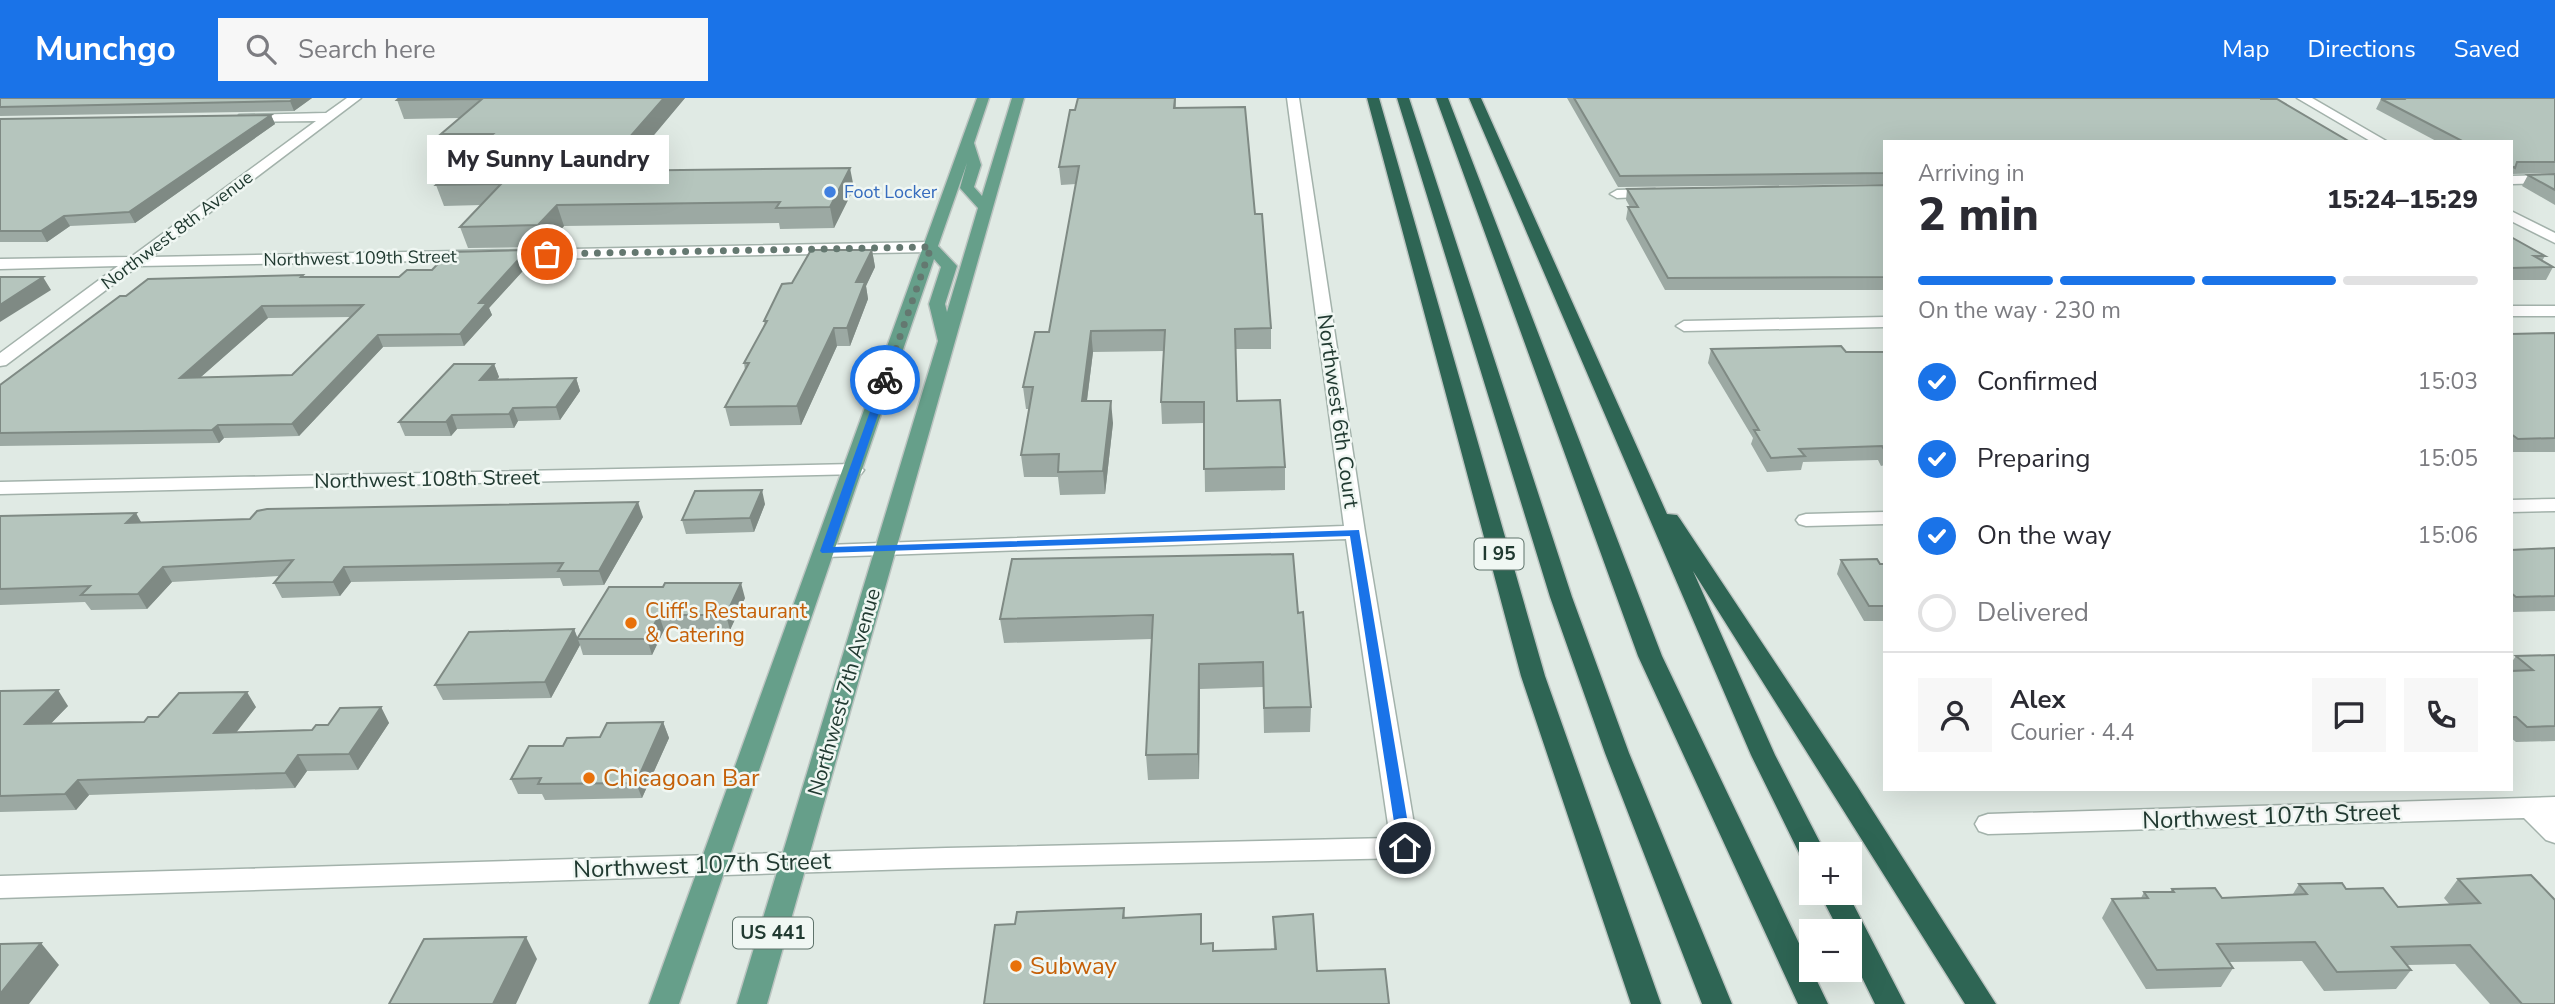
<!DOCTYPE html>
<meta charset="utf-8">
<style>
:root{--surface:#fff;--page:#f7f7f7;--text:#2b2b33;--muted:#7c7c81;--line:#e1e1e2;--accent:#1a73e8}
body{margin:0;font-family:"Nunito Sans",sans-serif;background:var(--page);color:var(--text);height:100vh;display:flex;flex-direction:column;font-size:26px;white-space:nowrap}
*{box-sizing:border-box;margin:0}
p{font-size:23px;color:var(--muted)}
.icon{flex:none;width:38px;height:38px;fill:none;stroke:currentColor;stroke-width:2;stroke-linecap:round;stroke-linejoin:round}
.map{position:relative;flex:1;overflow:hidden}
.sheet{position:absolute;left:1883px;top:42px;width:630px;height:651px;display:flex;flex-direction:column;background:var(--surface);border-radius:0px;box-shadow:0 7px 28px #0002}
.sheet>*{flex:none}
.tools{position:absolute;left:1799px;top:744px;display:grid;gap:14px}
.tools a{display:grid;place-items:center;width:63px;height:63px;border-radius:0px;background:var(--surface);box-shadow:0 7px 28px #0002;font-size:35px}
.pin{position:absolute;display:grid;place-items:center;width:60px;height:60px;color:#fff;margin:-30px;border:4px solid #fff;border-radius:50%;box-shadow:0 2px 7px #0007}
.courier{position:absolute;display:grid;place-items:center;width:70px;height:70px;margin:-35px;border:5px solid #1a73e8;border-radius:50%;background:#fff;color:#222;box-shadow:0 2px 9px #0007}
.bubble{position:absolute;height:49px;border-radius:0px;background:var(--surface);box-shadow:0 7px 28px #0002;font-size:23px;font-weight:800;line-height:49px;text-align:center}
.overview em{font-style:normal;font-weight:800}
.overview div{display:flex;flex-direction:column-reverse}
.overview{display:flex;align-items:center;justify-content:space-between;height:119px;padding:0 35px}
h1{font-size:46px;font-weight:800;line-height:52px}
.bar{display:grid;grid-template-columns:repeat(4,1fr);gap:10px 7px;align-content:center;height:84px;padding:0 35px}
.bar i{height:9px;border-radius:5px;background:var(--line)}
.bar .on{background:var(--accent)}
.bar p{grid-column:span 4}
.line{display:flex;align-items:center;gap:18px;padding:0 35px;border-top:2px solid var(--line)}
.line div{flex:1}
.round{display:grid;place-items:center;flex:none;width:74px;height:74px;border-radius:0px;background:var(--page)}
ol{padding:0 35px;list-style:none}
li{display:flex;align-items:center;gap:21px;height:77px}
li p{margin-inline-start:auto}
li .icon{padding:7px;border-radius:50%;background:var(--accent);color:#fff;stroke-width:4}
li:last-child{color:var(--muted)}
li i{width:38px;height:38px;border:4px solid var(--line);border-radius:50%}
header{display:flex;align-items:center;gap:42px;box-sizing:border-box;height:98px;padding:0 35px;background:var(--accent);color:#fff}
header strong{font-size:33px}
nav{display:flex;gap:38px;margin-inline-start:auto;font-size:24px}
.search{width:490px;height:63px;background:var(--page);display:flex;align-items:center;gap:18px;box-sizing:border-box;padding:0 24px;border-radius:0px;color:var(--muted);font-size:26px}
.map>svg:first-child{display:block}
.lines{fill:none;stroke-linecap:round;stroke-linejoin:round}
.minor-casing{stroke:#a3b2ab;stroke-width:3}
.major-casing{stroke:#bcc4c1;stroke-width:3}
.highway-casing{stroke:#bcc4c1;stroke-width:3}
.minor{fill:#fff;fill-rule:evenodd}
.major{fill:#669f8a;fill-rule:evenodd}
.highway{fill:#2e6554;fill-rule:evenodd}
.wall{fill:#9ca9a3;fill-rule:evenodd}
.shaded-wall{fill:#7f8a84}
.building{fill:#b5c5bd;stroke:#7f8a84;stroke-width:2;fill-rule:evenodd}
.route{fill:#1a73e8}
.done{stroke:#647870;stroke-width:7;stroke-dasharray:0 12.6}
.shop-dot{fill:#3f7fe0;stroke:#f0f7f3;stroke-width:2.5}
.food-dot{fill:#e8710a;stroke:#f0f7f3;stroke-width:2.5}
.labels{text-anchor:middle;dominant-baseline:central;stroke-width:5;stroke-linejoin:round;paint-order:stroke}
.far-shop-label{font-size:18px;fill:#366cbe;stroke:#f0f7f3;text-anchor:start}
.far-street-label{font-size:18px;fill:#213a31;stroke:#f0f7f3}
.shield{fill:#f0f7f3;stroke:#5f736b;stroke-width:2}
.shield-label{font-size:19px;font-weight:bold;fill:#213a31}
.street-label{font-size:21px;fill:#213a31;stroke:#f0f7f3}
.food-label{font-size:21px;fill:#c56008;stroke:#f0f7f3;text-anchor:start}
.near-food-label{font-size:24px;fill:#c56008;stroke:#f0f7f3;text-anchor:start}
.near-street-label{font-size:24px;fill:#213a31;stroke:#f0f7f3}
</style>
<header>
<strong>Munchgo</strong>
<div class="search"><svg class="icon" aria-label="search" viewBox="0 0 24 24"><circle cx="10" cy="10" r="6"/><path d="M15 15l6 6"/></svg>Search here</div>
<nav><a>Map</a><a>Directions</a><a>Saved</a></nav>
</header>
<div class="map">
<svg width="2555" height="906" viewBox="0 0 2555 906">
<rect width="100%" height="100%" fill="#e0eae4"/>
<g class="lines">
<defs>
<path id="minor" d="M 347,0 L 361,0 L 151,159 L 931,144 L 939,149 L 931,154 L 138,168 L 6,267 L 0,268 L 0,255 L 118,168 L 0,171 L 0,161 L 131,159 L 316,23 L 243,24 L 237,20 L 239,17 L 326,15 Z
M 1287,0 L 1299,0 L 1365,434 L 1418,750 L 1414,757 L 1405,760 L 946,770 L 0,800 L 0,778 L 946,750 L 1390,740 L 1346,441 L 826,459 L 819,457 L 816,453 L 819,449 L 826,447 L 1344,428 Z
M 2297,0 L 2312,0 L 2388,44 L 2372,44 Z
M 2555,77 L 2555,85 L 2511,86 L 2511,78 Z
M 1655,91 L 1662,95 L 1660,98 L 1617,100 L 1610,96 L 1617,92 Z
M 2511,113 L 2555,135 L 2555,145 L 2511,123 Z
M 2511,208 L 2555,208 L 2555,218 L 2511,218 Z
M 1885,219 L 1885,229 L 1684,233 L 1676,228 L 1684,223 Z
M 854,366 L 864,372 L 861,376 L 0,396 L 0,384 Z
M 2555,401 L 2555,413 L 2511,414 L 2511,402 Z
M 1885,414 L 1885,426 L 1806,428 L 1799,426 L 1796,422 L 1799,418 L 1806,416 Z
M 2555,699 L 2555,745 L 2546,742 L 2524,720 L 1988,736 L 1979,733 L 1975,726 L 1979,719 L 1988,716 Z"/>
<path id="major" d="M 977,0 L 989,0 L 974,45 L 981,67 L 974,89 L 982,98 L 1012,0 L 1024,0 L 767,906 L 737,906 L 938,243 L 929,206 L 941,169 L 934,161 L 679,906 L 649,906 ZM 967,65 L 960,90 L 978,110 L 947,214 L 945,206 L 957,168 L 938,148 Z"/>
<path id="highway" d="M 1367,0 L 1379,0 L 1545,578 L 1661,906 L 1631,906 L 1521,578 Z
M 1397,0 L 1409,0 L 1572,499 L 1629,655 L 1732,906 L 1702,906 L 1605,655 L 1550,499 Z
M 1436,0 L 1448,0 L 1662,558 L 1828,906 L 1798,906 L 1638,558 Z
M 1469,0 L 1481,0 L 1667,416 L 1677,417 L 1680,421 L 1857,688 L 1996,906 L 1965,906 L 1693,473 L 1775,657 L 1826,756 L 1811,756 L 1811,766 L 1803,763 L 1751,657 Z
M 1819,794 L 1847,794 L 1905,906 L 1875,906 L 1850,855 L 1850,833 L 1839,833 Z"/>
</defs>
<use href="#minor" class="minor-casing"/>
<use href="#major" class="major-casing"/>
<use href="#highway" class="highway-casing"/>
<use href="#minor" class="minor"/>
<use href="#major" class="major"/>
<use href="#highway" class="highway"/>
</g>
<path class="wall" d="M 0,0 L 312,0 L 294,13 L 0,18 Z
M 685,0 L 624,73 L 854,90 L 834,130 L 780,131 L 779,125 L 564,128 L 545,149 L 468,150 L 460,129 L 481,107 L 444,108 L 436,87 L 471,55 L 448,56 L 441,36 L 460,20 L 404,21 L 397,2 Z
M 1078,0 L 1176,0 L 1176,10 L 1255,116 L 1271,230 L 1271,251 L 1235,251 L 1237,303 L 1285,369 L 1285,392 L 1205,394 L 1204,325 L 1162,326 L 1161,304 L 1164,253 L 1093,254 L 1087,303 L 1113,325 L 1105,396 L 1060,397 L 1058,379 L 1024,379 L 1021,357 L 1029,311 L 1026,311 L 1023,289 L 1049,234 L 1076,86 L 1061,87 L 1059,69 L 1075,12 Z
M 1567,0 L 2261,0 L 2261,1 L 1885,44 L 1885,86 L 1618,89 Z
M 2389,0 L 2555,0 L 2555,75 L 2511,76 L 2511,44 L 2438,44 L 2376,11 L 2381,1 Z
M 271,17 L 275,26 L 135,125 L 70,128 L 47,144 L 0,144 L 0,21 Z
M 2555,76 L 2555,107 L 2522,88 L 2528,77 Z
M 1885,87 L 1885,192 L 1665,192 L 1626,121 L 1628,109 L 1630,109 L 1626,102 L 1627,91 Z
M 2511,139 L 2545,158 L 2542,163 L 2553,169 L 2546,182 L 2511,182 Z
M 527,152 L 531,164 L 489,210 L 492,217 L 464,248 L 383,249 L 299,338 L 224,340 L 219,345 L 0,348 L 0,287 L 126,198 L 304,179 L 399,179 ZM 351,219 L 292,277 L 201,279 L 268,220 Z
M 872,152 L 875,169 L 866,188 L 868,201 L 850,248 L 837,248 L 801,327 L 730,328 L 725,309 L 745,272 L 744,265 L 765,227 L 764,223 L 792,185 Z
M 2555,235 L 2555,354 L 2511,354 L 2511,236 Z
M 1711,251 L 1846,254 L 1885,254 L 1885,367 L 1881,368 L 1878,362 L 1803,364 L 1801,372 L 1767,374 L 1751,346 L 1753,340 L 1708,265 Z
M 494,266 L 499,279 L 496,282 L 576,280 L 580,293 L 560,322 L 518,323 L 514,330 L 457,331 L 451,338 L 405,338 L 399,324 Z
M 765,406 L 754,434 L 686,436 L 682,422 Z
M 0,418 L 141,424 L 643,419 L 604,487 L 563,488 L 560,480 L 351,484 L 340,498 L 282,500 L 274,485 L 279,478 L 172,484 L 147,511 L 91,512 L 85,504 L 0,507 Z
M 2555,450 L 2555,513 L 2511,514 L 2511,452 Z
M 1841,462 L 1885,466 L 1885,523 L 1864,523 L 1837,476 Z
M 609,489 L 745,500 L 730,532 L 664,532 L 652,557 L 583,557 L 580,547 L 551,600 L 443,602 L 435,587 L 574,531 L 578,541 Z
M 1298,515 L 1311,609 L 1310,634 L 1264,635 L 1263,589 L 1200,591 L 1199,681 L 1148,682 L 1146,657 L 1152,541 L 1004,545 L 1000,521 Z
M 2555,557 L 2555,643 L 2516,644 L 2511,640 L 2511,565 L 2516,558 Z
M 0,593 L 68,608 L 51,625 L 144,624 L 256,609 L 236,635 L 312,632 L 381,609 L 389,625 L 358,672 L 307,673 L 295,690 L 89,697 L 76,712 L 0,714 Z
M 663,624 L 669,640 L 642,700 L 545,702 L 542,696 L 518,696 L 511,681 L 563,648 Z
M 2531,777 L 2555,906 L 2490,906 L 2455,866 L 2407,867 L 2411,872 L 2396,891 L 2324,893 L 2302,863 L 2229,864 L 2233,870 L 2221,889 L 2146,891 L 2102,820 L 2112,801 L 2141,800 L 2144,794 L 2170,794 L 2172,791 L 2222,800 L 2293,796 L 2299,786 L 2346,791 L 2398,809 L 2450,807 L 2444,800 L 2458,781 Z
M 1124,810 L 1125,820 L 1202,846 L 1213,853 L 1274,851 L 1273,819 L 1317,873 L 1015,826 Z"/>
<path class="shaded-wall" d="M 295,0 L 312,0 L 294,13 L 290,3 Z
M 664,0 L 685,0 L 606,94 L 600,73 Z
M 271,17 L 275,26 L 135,125 L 129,114 Z
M 850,70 L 854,90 L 834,130 L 830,109 Z
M 557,107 L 564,128 L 545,149 L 538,127 Z
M 64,118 L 70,128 L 47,144 L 41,133 Z
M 527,152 L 531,164 L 489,210 L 492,217 L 464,248 L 460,236 L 479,205 Z
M 872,152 L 875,169 L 866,188 L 868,201 L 850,248 L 847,230 L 856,184 Z
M 43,179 L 51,192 L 0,224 L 0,207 Z
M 262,208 L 268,220 L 186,292 L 180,280 Z
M 834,230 L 837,248 L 801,327 L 797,308 Z
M 1091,233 L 1093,254 L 1084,325 L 1082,303 Z
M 378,237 L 383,249 L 299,338 L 292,326 Z
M 494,266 L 499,279 L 485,296 L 480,282 Z
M 576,280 L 580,293 L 560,322 L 556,309 Z
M 1111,303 L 1113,325 L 1105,396 L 1103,373 Z
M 513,310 L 518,323 L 514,330 L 509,316 Z
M 452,317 L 457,331 L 451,338 L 446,324 Z
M 218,327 L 224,340 L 219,345 L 212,332 Z
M 762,392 L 765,406 L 754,434 L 750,420 Z
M 638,404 L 643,419 L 604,487 L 599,473 Z
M 136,415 L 144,429 L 126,425 Z
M 163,469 L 172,484 L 147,511 L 138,496 Z
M 344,469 L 351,484 L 340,498 L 333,484 Z
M 741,485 L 745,500 L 730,532 L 726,517 Z
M 659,517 L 664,532 L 652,557 L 647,541 Z
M 574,531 L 580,547 L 551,600 L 545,584 Z
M 1199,566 L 1200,591 L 1199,681 L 1198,656 Z
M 58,592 L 68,608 L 36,641 L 25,626 Z
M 247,594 L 256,609 L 223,651 L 214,635 Z
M 381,609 L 389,625 L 358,672 L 349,656 Z
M 663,624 L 669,640 L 642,700 L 636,685 Z
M 298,657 L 307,673 L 295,690 L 285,675 Z
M 78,682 L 89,697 L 76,712 L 65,696 Z
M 526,839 L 537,861 L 516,906 L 493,906 Z
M 41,845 L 59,867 L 29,906 L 0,906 L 0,896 Z"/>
<path class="building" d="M 0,0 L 295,0 L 290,3 L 0,9 Z
M 399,0 L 664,0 L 600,73 L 850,70 L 830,109 L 776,110 L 780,104 L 557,107 L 538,127 L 460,129 L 501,86 L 436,87 L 493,36 L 441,36 L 482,1 L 397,2 Z
M 1078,0 L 1175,0 L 1174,10 L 1245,9 L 1255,116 L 1262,116 L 1271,230 L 1235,231 L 1237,303 L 1280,302 L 1285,369 L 1204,371 L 1204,304 L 1161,304 L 1165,232 L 1091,233 L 1082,303 L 1111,303 L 1103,373 L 1058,374 L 1059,356 L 1021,357 L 1033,289 L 1023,289 L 1035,234 L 1049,234 L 1079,68 L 1059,69 L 1070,12 L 1075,12 Z
M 1574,0 L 2261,0 L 2261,1 L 2277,1 L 2350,44 L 1885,44 L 1885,75 L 1620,78 Z
M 2403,0 L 2555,0 L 2555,64 L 2517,64 L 2515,70 L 2511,68 L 2511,44 L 2464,44 L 2381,1 L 2404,1 Z
M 271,17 L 129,114 L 64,118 L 41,133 L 0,133 L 0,21 Z
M 2555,76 L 2555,92 L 2528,77 Z
M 1885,87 L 1885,179 L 1668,180 L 1628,109 L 1638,109 L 1627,91 Z
M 2511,139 L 2545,158 L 2534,158 L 2553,169 L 2511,170 Z
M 527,152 L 479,205 L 487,205 L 460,236 L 378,237 L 292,326 L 218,327 L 212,332 L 0,335 L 0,287 L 120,198 L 126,198 L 148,181 L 303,177 L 301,179 L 399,179 L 407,172 L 432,172 L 449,154 ZM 363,207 L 292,277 L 180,280 L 262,208 Z
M 811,152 L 872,152 L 856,184 L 865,184 L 847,230 L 834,230 L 797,308 L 725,309 L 749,265 L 744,265 L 767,223 L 764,223 L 782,186 L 792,185 Z
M 0,179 L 43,179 L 0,207 Z
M 2555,235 L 2555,340 L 2518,341 L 2511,336 L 2511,236 Z
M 1841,248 L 1846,254 L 1885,254 L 1885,353 L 1882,348 L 1799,351 L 1805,358 L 1771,360 L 1754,332 L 1759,332 L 1711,251 Z
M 454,266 L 494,266 L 480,282 L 576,280 L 556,309 L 513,310 L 509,316 L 452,317 L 446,324 L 399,324 Z
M 762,392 L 750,420 L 682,422 L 695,393 Z
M 638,404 L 599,473 L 558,473 L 563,465 L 344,469 L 333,484 L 274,485 L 293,462 L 163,469 L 138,496 L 81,497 L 90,488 L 0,491 L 0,418 L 136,415 L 126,425 L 250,421 L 257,413 L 267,411 Z
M 2555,450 L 2555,498 L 2516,499 L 2511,495 L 2511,452 Z
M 1293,456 L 1298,515 L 1303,514 L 1311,609 L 1264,610 L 1263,564 L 1199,566 L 1198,656 L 1146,657 L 1153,517 L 1000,521 L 1012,461 Z
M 1877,461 L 1880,466 L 1885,466 L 1885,508 L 1869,508 L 1841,462 Z
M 665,485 L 741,485 L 726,517 L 659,517 L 647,541 L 577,541 L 609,489 L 663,489 Z
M 574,531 L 545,584 L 435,587 L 469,534 Z
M 2555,557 L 2555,628 L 2527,629 L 2516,619 L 2511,619 L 2511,573 L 2533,572 L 2516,558 Z
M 58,592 L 25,626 L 144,624 L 148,619 L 158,619 L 179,595 L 247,594 L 214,635 L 312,632 L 316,627 L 328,627 L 340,610 L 381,609 L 349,656 L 298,657 L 285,675 L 78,682 L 65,696 L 0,698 L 0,593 Z
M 663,624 L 636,685 L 538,686 L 541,680 L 511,681 L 529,648 L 563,648 L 567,640 L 600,639 L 607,625 Z
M 2531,777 L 2555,802 L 2555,906 L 2522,906 L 2470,847 L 2392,849 L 2411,872 L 2337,874 L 2315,844 L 2217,846 L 2233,870 L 2157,872 L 2112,801 L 2148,800 L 2144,794 L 2174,794 L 2172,791 L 2215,790 L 2222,800 L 2307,796 L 2299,786 L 2342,785 L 2346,791 L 2383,790 L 2398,809 L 2480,805 L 2458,781 Z
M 1124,810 L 1123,820 L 1201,816 L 1201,846 L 1213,845 L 1213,853 L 1276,851 L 1273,819 L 1313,816 L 1317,873 L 1385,871 L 1389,906 L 984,906 L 995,827 L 1015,826 L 1017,814 Z
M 526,839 L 493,906 L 389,906 L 424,841 Z
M 41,845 L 0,896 L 0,846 Z"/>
<path class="route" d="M 882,280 L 890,282 L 833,449 L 1359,432 L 1412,750 L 1410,754 L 1400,754 L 1398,750 L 1350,438 L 822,455 L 820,453 Z"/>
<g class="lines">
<path class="done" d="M 547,156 L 931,149 L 885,282"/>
</g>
<circle class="shop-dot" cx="830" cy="94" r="7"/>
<g class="food-dot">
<circle cx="631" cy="525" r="7"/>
<circle cx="589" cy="680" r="7"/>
<circle cx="1016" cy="868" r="7"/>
</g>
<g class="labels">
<g class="far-shop-label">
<text x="844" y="94">Foot Locker</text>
</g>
<g class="far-street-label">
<text transform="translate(177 132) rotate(-37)">Northwest 8th Avenue</text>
<text transform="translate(360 160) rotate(-1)">Northwest 109th Street</text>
</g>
<g class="shield">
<rect x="1474.5" y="440.5" width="49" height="31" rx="5"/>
<rect x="733" y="819.5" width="80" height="31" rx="5"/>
</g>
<g class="shield-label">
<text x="1499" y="456">I 95</text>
<text x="773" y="835">US 441</text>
</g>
<g class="street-label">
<text transform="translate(1338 313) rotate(82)">Northwest 6th Court</text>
<text transform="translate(427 381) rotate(-1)">Northwest 108th Street</text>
<text transform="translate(844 594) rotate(-74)">Northwest 7th Avenue</text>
</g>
<g class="food-label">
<text x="645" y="513">Cliff's Restaurant<tspan x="645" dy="24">&amp; Catering</tspan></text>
</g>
<g class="near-food-label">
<text x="603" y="680">Chicagoan Bar</text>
<text x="1030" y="868">Subway</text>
</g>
<g class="near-street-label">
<text transform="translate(2271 718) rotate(-2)">Northwest 107th Street</text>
<text transform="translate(702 767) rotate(-2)">Northwest 107th Street</text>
</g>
</g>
</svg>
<div class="tools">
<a>+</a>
<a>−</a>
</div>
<div class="pin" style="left:547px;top:156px;background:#ea580c"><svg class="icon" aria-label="bag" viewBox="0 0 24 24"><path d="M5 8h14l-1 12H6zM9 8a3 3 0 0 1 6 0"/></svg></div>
<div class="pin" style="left:1405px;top:750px;background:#1f2937"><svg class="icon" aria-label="home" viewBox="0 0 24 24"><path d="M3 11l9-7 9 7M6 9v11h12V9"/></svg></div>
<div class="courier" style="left:885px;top:282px"><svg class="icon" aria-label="bike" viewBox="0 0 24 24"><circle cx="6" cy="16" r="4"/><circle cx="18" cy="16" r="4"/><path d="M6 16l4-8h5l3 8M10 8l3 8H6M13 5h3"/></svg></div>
<div class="bubble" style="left:427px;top:37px;width:242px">My Sunny Laundry</div>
<section class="sheet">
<div class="overview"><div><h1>2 min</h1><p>Arriving in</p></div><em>15:24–15:29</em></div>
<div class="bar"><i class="on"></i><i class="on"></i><i class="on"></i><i></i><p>On the way · 230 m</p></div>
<ol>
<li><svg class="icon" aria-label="check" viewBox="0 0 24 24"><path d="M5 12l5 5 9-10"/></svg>Confirmed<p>15:03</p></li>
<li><svg class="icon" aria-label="check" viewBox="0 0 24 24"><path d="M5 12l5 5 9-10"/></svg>Preparing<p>15:05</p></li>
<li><svg class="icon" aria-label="check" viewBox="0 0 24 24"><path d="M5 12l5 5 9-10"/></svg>On the way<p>15:06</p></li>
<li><i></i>Delivered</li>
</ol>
<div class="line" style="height:126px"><a class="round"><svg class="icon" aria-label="person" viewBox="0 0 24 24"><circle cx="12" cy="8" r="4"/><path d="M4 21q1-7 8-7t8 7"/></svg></a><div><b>Alex</b><p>Courier · 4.4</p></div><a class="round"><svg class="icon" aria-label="chat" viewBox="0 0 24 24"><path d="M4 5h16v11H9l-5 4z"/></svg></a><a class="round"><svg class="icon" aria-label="phone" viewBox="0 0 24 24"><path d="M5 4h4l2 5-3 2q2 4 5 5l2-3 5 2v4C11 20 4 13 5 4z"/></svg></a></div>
</section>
</div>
